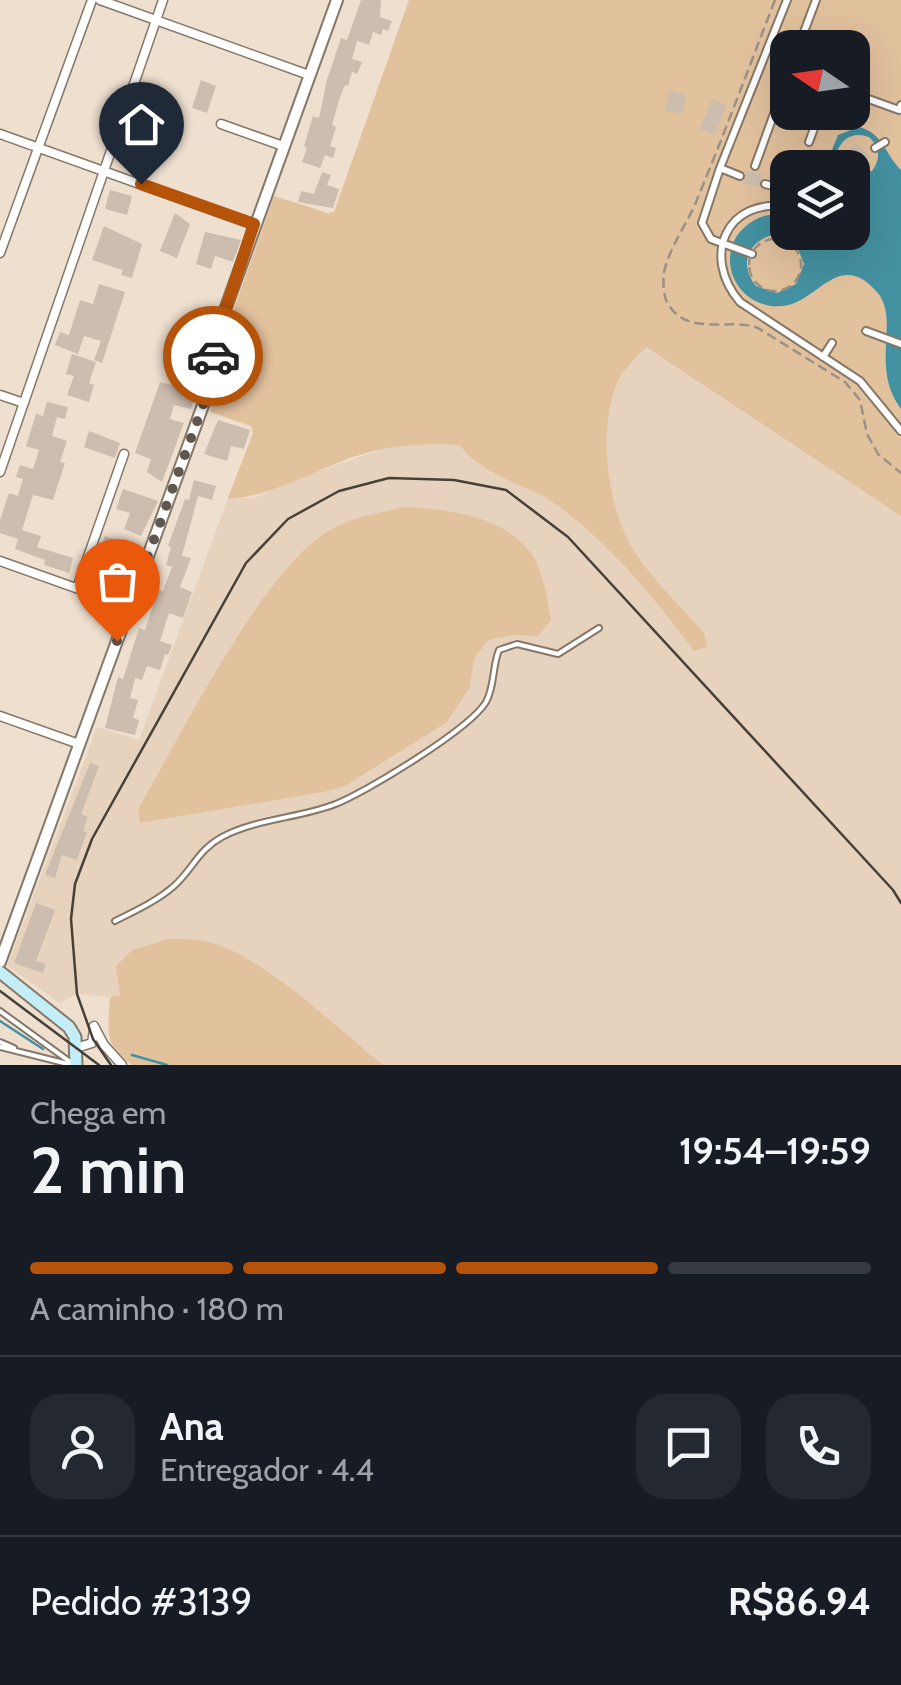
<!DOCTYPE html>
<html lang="pt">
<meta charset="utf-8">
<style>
:root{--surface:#171b24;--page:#242831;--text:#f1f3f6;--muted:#9ea1a6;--line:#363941;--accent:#b45309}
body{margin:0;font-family:Cabin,sans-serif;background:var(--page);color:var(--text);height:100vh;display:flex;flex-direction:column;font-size:38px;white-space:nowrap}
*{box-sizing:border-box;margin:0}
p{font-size:32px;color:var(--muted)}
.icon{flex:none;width:55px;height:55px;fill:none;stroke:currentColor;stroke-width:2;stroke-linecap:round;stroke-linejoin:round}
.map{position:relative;height:1065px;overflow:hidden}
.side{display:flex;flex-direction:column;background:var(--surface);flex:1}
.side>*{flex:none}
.needle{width:65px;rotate:283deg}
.fabs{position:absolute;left:770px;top:30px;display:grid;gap:20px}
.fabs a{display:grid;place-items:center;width:100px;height:100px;border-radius:20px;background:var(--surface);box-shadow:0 10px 40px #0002;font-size:50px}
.pin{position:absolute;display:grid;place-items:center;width:85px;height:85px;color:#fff;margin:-102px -42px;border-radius:50% 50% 50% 0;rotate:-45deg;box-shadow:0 0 10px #0007}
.pin .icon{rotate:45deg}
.courier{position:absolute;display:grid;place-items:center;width:100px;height:100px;margin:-50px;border:8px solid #b45309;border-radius:50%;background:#fff;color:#222;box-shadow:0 2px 12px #0007}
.overview em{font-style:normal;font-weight:600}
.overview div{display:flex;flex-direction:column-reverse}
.overview{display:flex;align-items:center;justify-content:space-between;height:170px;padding:0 30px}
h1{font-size:65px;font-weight:600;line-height:75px}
.bar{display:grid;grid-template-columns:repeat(4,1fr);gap:15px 10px;align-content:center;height:120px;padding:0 30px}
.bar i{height:12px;border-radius:8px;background:var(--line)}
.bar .current{background:var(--accent)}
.bar p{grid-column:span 4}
.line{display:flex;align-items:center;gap:25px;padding:0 30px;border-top:2px solid var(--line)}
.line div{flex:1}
.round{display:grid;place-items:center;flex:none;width:105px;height:105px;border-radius:30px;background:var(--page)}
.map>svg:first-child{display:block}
.built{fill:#e7d3bd}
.green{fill:#e2c19d;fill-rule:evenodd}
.water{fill:#4491a1;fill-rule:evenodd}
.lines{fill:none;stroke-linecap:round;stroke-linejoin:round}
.stream{stroke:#4491a1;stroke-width:2.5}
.building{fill:#ccbdae}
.service-casing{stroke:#857869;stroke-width:8}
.pedestrian-casing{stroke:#857869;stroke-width:10}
.minor-casing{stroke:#857869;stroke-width:11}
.tertiary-casing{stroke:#857869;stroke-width:14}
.secondary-casing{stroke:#857869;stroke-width:15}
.path{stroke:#9c9185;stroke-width:2.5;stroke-dasharray:10 5;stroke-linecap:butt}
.service{stroke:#fff;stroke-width:4}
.pedestrian{stroke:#fff;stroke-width:6}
.minor{stroke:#fff;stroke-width:8}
.tertiary{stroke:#fff;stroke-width:10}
.secondary{stroke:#c3eef7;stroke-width:11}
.rail{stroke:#474038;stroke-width:2.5}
.done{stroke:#60574e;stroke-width:10;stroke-dasharray:0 18}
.route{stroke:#b45309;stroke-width:12}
</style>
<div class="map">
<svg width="901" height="1065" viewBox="0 0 901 1065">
<rect width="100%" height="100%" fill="#eedfcf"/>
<path class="built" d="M 495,247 L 901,516 L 901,1065 L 132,1065 L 110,1043 L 110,997 L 77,994 L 60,1003 L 7,966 L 97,727 L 139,740 L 228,498 L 254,498 L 288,482 L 382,449 L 412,443 L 460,445 Z"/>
<path class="green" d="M 409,0 L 901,0 L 901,516 L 646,347 C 637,357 622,370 617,383 C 599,427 606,493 626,536 C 641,569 680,605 704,633 L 707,647 L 694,651 C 654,597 611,545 557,505 C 528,484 481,476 460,445 C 422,443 389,445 353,457 C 319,469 260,501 228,498 L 253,433 L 251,426 L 210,412 L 227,328 L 274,196 L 328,213 L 334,212 ZM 788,48 L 852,48 L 852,112 L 788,112 ZM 788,168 L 852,168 L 852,232 L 788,232 Z
M 404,507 C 448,509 509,516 534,558 C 545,577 547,600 551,620 L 538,636 L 513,635 L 488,640 L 474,659 L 469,689 L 447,722 L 345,786 L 323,792 L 140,823 L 138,809 C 180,738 263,568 330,530 C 352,517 380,513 404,507 Z
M 169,939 C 182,939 196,939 208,942 C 263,955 338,1029 383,1065 L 132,1065 C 103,1043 108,1031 110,997 L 120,996 L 116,966 L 132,950 Z"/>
<path class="water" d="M 859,127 C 883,133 885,154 901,170 L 901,409 C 869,366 901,320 877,292 C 844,254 823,290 797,302 C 766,316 731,294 730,261 C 730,248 734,236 745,227 C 757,216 772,212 787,216 L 788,232 L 852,232 L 860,209 L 853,175 L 872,171 C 881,159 880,147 869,137 C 855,132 845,136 838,149 L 841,167 L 833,167 L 830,155 L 838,135 ZM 776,234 L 796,244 L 804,264 L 796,284 L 777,293 L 756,286 C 738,264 748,240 776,234 Z"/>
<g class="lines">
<path class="stream" d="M 0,1021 L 43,1049
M 132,1055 L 167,1065"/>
</g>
<path class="building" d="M 361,0 L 381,0 L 380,17 L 392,21 L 388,31 L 383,29 L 381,35 L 373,32 L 369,45 L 357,41 L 352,59 L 362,62 L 357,74 L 352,72 L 348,86 L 345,85 L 340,97 L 332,125 L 336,127 L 330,146 L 336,148 L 333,158 L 325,155 L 320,168 L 302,162 L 307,148 L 304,146 L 313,116 L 319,118 L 327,80 L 341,38 L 347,40 Z
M 201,80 L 216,86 L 207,113 L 192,108 Z
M 670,90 L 687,95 L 682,114 L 665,110 Z
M 712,99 L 726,105 L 715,135 L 700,129 Z
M 856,143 L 870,157 L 856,171 L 846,162 L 846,154 Z
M 745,170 L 763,175 L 759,187 L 742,183 L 747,178 Z
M 322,172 L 331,175 L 327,185 L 339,189 L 333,208 L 298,202 L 301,191 L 314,194 Z
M 110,190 L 132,196 L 127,215 L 105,209 Z
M 175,213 L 190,224 L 177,258 L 160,251 Z
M 104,226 L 142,244 L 132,278 L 121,275 L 123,270 L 92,260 Z
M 205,232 L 241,240 L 233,262 L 215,256 L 211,269 L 196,264 Z
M 99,284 L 125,292 L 102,363 L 94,360 L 101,341 L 84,336 L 78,354 L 55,345 L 60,332 L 69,335 L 80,300 L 93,304 Z
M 72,354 L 96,362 L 89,383 L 94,385 L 89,402 L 67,395 L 74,376 L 66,374 Z
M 160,382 L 196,391 L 191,409 L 174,405 L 170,419 L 184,423 L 162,482 L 147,472 L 151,459 L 135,453 Z
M 47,402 L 68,407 L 65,419 L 57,417 L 52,436 L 67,441 L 60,462 L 65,463 L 53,500 L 33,495 L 22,530 L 41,536 L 37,547 L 73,558 L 69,573 L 44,565 L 45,560 L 15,549 L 18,539 L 0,533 L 0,520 L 9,493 L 18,496 L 23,479 L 16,477 L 20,465 L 33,469 L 39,450 L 26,446 L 36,414 L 43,416 Z
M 218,420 L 250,430 L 244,449 L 231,446 L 227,461 L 204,454 Z
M 89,431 L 120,443 L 115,458 L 84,447 Z
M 194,480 L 216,486 L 212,500 L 198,496 L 182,556 L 191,558 L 180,587 L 192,592 L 183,618 L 169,613 L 160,641 L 172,645 L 168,655 L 165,654 L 160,670 L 147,666 L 142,680 L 135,678 L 130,698 L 138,700 L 133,718 L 139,720 L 135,735 L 105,728 L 118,677 L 123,679 L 139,628 L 145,630 L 153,606 L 147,604 L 152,588 L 163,591 L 172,567 L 166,565 L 171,547 L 168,546 L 185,499 L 189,500 Z
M 123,489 L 158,501 L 141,536 L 124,529 L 130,513 L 116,509 Z
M 105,536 L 123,542 L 120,551 L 133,555 L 120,591 L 107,587 L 113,569 L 96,563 Z
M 90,763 L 99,766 L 81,814 L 88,817 L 83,831 L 87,832 L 77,860 L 62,855 L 55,878 L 45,875 Z
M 36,903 L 55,910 L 36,961 L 46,964 L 43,973 L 14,963 Z"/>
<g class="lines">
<defs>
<path id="service" d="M 115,921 C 135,911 157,901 174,886 C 193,869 198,850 222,837 C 256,819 298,818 333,805 C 365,793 470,729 486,702 C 495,686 492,667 499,650 L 517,644 L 558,654 L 599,628
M 0,1011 L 73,1064
M 0,1042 L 14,1048
M 0,1047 L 72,1065"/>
<path id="pedestrian" d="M 798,48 L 816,0
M 852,93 L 899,110 L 901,105
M 809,142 L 820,112
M 875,148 L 885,142
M 822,161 L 840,158
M 755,166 L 788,75
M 720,168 L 740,176
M 765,184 L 788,190
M 788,207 C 726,197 701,257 740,302 L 860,381 L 901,431
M 752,254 L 711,239 L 702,223 L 720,168 L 787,0
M 866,331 L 901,344
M 823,357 L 832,343"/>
<path id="minor" d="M 100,0 L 309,75
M 221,124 L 283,146
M 0,134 L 254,225
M 0,253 L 92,0
M 0,395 L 24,403
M 0,472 L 163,0
M 0,561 L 129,607
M 77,588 L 124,454
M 0,716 L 79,744
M 94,1026 L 104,1045 L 122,1065
M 76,1048 L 92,1043 L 94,1030"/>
<path id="tertiary" d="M 0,962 L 206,397 L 217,332 L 337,0"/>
<path id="secondary" d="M 0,972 L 69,1027 L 75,1037 L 76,1065"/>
</defs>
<use href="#service" class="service-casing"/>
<use href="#pedestrian" class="pedestrian-casing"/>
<use href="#minor" class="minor-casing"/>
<use href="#tertiary" class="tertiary-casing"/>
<use href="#secondary" class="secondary-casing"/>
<path class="path" d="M 775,0 C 749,67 724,135 696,202 C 686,226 670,246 664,272 C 663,280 663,295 667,302 C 686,338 729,317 758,328 L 845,382 L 860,400 L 867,434 L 878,454 L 901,473
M749 265a26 26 0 1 1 52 0a26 26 0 1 1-52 0Z"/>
<use href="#service" class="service"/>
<use href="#pedestrian" class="pedestrian"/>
<use href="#minor" class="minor"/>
<use href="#tertiary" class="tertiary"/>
<use href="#secondary" class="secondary"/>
<path class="rail" d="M 0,991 L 99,1065
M 111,1065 L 93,1039 L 77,994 L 71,919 L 75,884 L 92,839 L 246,563 L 288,519 L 339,491 L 389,478 L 454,480 L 506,490 L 568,537 L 893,890 L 901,903"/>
</g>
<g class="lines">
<path class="done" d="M 117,641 L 206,397 L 213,356"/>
<path class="route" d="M 141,184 L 254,224 L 218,332 L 213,356"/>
</g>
</svg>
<div class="fabs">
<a><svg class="needle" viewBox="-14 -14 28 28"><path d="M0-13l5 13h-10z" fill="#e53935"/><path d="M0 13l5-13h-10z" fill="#9ea1a6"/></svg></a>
<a><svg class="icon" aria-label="layers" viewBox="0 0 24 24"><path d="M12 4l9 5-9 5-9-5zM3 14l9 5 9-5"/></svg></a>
</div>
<div class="pin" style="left:117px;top:641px;background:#ea580c"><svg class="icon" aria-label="bag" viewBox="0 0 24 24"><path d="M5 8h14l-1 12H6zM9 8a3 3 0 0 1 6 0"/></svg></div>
<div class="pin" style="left:141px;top:184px;background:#1f2937"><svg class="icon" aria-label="home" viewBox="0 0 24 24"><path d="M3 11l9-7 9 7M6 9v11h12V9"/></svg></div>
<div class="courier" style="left:213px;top:356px"><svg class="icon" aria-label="car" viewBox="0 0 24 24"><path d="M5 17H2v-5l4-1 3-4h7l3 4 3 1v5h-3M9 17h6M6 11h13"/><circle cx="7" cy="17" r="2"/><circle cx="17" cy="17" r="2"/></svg></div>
</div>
<section class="side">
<div class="overview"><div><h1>2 min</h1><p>Chega em</p></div><em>19:54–19:59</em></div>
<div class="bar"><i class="current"></i><i class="current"></i><i class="current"></i><i></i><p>A caminho · 180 m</p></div>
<div class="line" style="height:180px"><a class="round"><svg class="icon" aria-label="person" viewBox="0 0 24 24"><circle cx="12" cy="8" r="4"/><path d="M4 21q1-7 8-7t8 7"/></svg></a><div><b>Ana</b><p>Entregador · 4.4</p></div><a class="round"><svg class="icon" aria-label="chat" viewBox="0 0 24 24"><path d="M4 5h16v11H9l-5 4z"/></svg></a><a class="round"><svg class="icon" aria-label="phone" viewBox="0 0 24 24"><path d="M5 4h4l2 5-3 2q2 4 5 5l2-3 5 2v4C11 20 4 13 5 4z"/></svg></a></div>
<div class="line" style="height:130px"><div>Pedido #3139</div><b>R$86.94</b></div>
</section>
